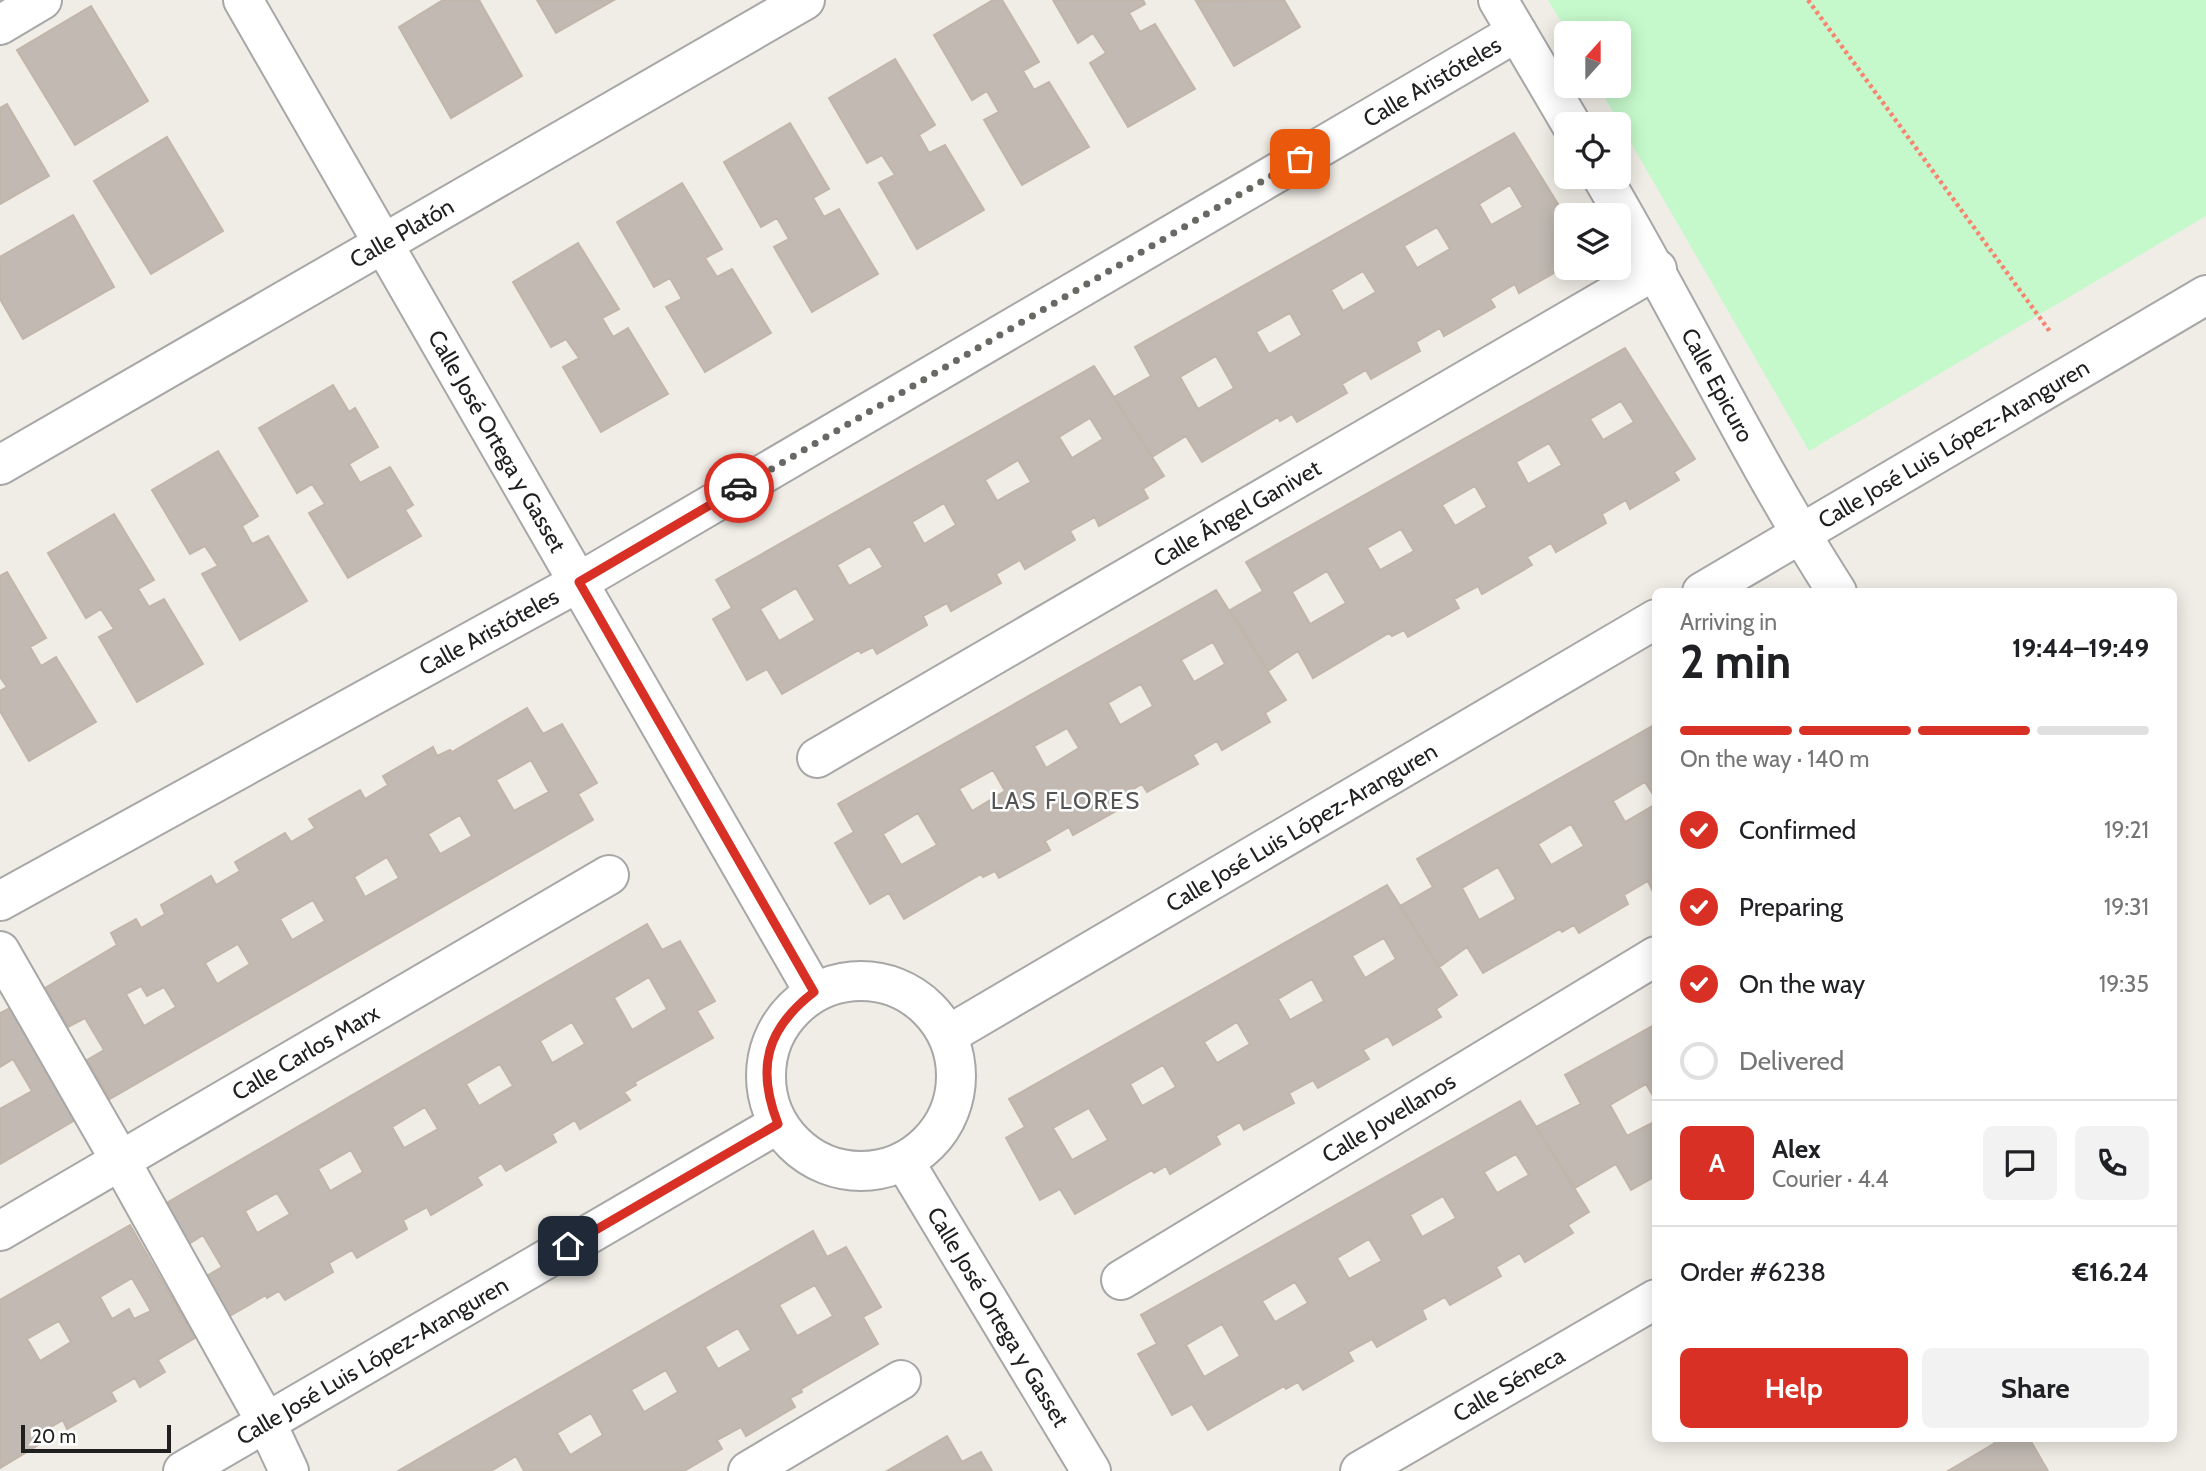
<!DOCTYPE html>
<meta charset="utf-8">
<style>
:root{--surface:#fff;--page:#f2f2f2;--text:#202124;--muted:#757577;--line:#e0e0e0;--accent:#d93025}
body{margin:0;font-family:Cabin,sans-serif;background:var(--page);color:var(--text);height:100vh;display:flex;flex-direction:column;font-size:26px;white-space:nowrap}
*{box-sizing:border-box;margin:0}
p{font-size:23px;color:var(--muted)}
.icon{flex:none;width:38px;height:38px;fill:none;stroke:currentColor;stroke-width:2;stroke-linecap:round;stroke-linejoin:round}
.map{position:relative;flex:1;overflow:hidden}
.details{position:absolute;left:1652px;top:588px;width:525px;height:854px;display:flex;flex-direction:column;background:var(--surface);border-radius:10px;box-shadow:0 4px 18px #0003}
.details>*{flex:none}
.needle{width:46px;rotate:21deg}
.fabs{position:absolute;left:1554px;top:21px;display:grid;gap:14px}
.fabs a{display:grid;place-items:center;width:77px;height:77px;border-radius:10px;background:var(--surface);box-shadow:0 4px 18px #0003;font-size:35px}
.scale{position:absolute;left:21px;bottom:18px;width:150px;box-sizing:border-box;padding-left:7px;border:4px solid #202020;border-top:0;font-size:19px;line-height:24px;white-space:nowrap;color:#202020;-webkit-text-stroke:5px #fff;paint-order:stroke}
.pin{position:absolute;display:grid;place-items:center;width:60px;height:60px;color:#fff;margin:-30px;border-radius:14px;box-shadow:0 4px 10px #0006}
.courier{position:absolute;display:grid;place-items:center;width:70px;height:70px;margin:-35px;border:5px solid #d93025;border-radius:50%;background:#fff;color:#222;box-shadow:0 2px 9px #0007}
.summary em{font-style:normal;font-weight:800}
.summary div{display:flex;flex-direction:column-reverse}
.summary{display:flex;align-items:center;justify-content:space-between;height:119px;padding:0 28px}
h1{font-size:46px;font-weight:800;line-height:52px}
.bar{display:grid;grid-template-columns:repeat(4,1fr);gap:10px 7px;align-content:center;height:84px;padding:0 28px}
.bar i{height:9px;border-radius:5px;background:var(--line)}
.bar .current{background:var(--accent)}
.bar p{grid-column:span 4}
.line{display:flex;align-items:center;gap:18px;padding:0 28px;border-top:2px solid var(--line)}
.line div{flex:1}
.round{display:grid;place-items:center;flex:none;width:74px;height:74px;border-radius:10px;background:var(--page)}
ol{padding:0 28px;list-style:none}
li{display:flex;align-items:center;gap:21px;height:77px}
li p{margin-inline-start:auto}
li .icon{padding:7px;border-radius:50%;background:var(--accent);color:#fff;stroke-width:4}
li:last-child{color:var(--muted)}
li i{width:38px;height:38px;border:4px solid var(--line);border-radius:50%}
.cta{display:flex;gap:14px;margin-top:auto;padding:14px 28px}
.cta a{flex:1;height:80px;border-radius:10px;background:var(--accent);color:#fff;font-size:28px;font-weight:800;line-height:80px;text-align:center}
.cta a+a{background:var(--page);color:var(--text)}
.map>svg:first-child{display:block}
.park{fill:#c5f9cb}
.building{fill:#c1b9b2;stroke:#c2b5a9;stroke-width:2;fill-rule:evenodd}
.lines{fill:none;stroke-linecap:round;stroke-linejoin:round}
.minor-casing{stroke:#a7a7a7;stroke-width:42}
.tertiary-casing{stroke:#a7a7a7;stroke-width:42}
.path{stroke:#f78470;stroke-width:4.5;stroke-dasharray:3.5 3.5;stroke-linecap:butt}
.minor{stroke:#fff;stroke-width:38}
.tertiary{stroke:#fff;stroke-width:38}
.done{stroke:#696865;stroke-width:7;stroke-dasharray:0 12.6}
.route{stroke:#d93025;stroke-width:9}
.labels{text-anchor:middle;dominant-baseline:central;stroke-width:5;stroke-linejoin:round;paint-order:stroke}
.street-label{font-size:23px;fill:#202020;stroke:#fff}
.neighbourhood-label{font-size:24px;letter-spacing:2px;fill:#535353;stroke:#fff}
</style>
<div class="map">
<svg width="2206" height="1471" viewBox="0 0 2206 1471">
<rect width="100%" height="100%" fill="#f0ede6"/>
<path class="park" d="M 1548,0 L 2206,0 L 2206,216 L 1809,451 L 1598,86 L 1619,86 L 1619,33 L 1568,33 Z"/>
<path class="building" d="M 443,0 L 479,0 L 522,76 L 451,118 L 399,27 Z
M 537,0 L 614,0 L 556,33 Z
M 993,0 L 1002,0 L 1039,62 L 1023,71 L 1034,90 L 1049,82 L 1089,147 L 1022,185 L 984,120 L 999,112 L 987,91 L 972,100 L 934,35 Z
M 1053,0 L 1143,0 L 1145,4 L 1129,13 L 1140,32 L 1155,24 L 1195,89 L 1128,127 L 1090,63 L 1106,53 L 1093,33 L 1078,43 Z
M 1284,0 L 1300,27 L 1234,66 L 1196,1 Z
M 91,6 L 148,101 L 75,145 L 17,50 Z
M 895,59 L 935,125 L 919,135 L 929,153 L 945,145 L 984,210 L 917,249 L 879,183 L 895,175 L 882,155 L 867,163 L 829,98 Z
M 7,104 L 49,176 L 0,204 L 0,108 Z
M 790,123 L 829,189 L 813,198 L 824,217 L 839,209 L 878,274 L 812,312 L 774,247 L 789,239 L 777,218 L 761,227 L 724,162 Z
M 1514,133 L 1566,217 L 1566,255 L 1562,257 L 1566,266 L 1519,293 L 1515,284 L 1490,299 L 1495,307 L 1444,336 L 1440,328 L 1416,342 L 1420,351 L 1371,379 L 1366,370 L 1342,384 L 1347,393 L 1297,422 L 1292,414 L 1280,421 L 1278,417 L 1202,462 L 1186,436 L 1152,457 L 1114,397 L 1151,376 L 1135,347 ZM 1510,185 L 1523,207 L 1491,225 L 1479,204 ZM 1437,227 L 1450,249 L 1417,268 L 1404,246 ZM 1363,271 L 1376,292 L 1343,311 L 1331,290 ZM 1290,313 L 1302,335 L 1269,354 L 1256,332 ZM 1216,356 L 1234,388 L 1198,409 L 1180,377 Z
M 167,137 L 223,231 L 151,274 L 94,181 Z
M 682,183 L 722,249 L 705,258 L 717,277 L 732,269 L 771,333 L 705,372 L 666,307 L 682,299 L 670,278 L 654,287 L 617,222 Z
M 73,215 L 114,287 L 23,339 L 0,299 L 0,257 Z
M 578,243 L 619,309 L 602,318 L 613,337 L 628,328 L 668,394 L 601,432 L 563,367 L 579,358 L 566,339 L 551,347 L 513,282 Z
M 1625,348 L 1695,459 L 1674,472 L 1679,480 L 1630,509 L 1626,500 L 1602,514 L 1606,523 L 1556,552 L 1551,543 L 1527,557 L 1532,565 L 1482,594 L 1478,586 L 1454,599 L 1459,608 L 1408,637 L 1404,630 L 1392,636 L 1389,633 L 1313,678 L 1298,651 L 1268,671 L 1230,610 L 1263,591 L 1246,562 ZM 1621,401 L 1634,422 L 1603,440 L 1590,419 ZM 1549,443 L 1562,465 L 1528,484 L 1516,462 ZM 1475,486 L 1487,507 L 1455,526 L 1442,505 ZM 1401,529 L 1414,551 L 1380,570 L 1367,548 ZM 1327,571 L 1346,603 L 1310,624 L 1292,592 Z
M 1094,366 L 1164,476 L 1143,489 L 1148,498 L 1099,526 L 1095,517 L 1070,531 L 1075,540 L 1025,569 L 1020,560 L 996,574 L 1001,583 L 951,611 L 947,603 L 923,616 L 927,625 L 877,654 L 873,647 L 861,653 L 859,650 L 782,694 L 767,669 L 747,680 L 713,619 L 732,608 L 716,580 ZM 1090,418 L 1103,439 L 1072,458 L 1059,437 ZM 1018,460 L 1031,482 L 997,501 L 985,480 ZM 944,503 L 956,525 L 924,544 L 912,522 ZM 870,546 L 883,567 L 849,586 L 837,565 ZM 796,588 L 815,620 L 779,641 L 760,609 Z
M 333,385 L 349,412 L 355,408 L 378,447 L 349,464 L 360,483 L 390,467 L 413,505 L 405,510 L 421,536 L 348,578 L 309,513 L 325,504 L 312,484 L 297,493 L 259,428 Z
M 218,451 L 258,516 L 242,526 L 252,544 L 268,536 L 307,601 L 240,640 L 202,574 L 218,566 L 205,546 L 190,554 L 152,490 Z
M 114,514 L 154,580 L 138,589 L 149,607 L 164,599 L 203,664 L 137,702 L 99,637 L 114,629 L 101,609 L 86,618 L 48,553 Z
M 7,572 L 46,638 L 30,647 L 41,666 L 56,657 L 96,722 L 29,761 L 0,711 L 0,691 L 7,687 L 0,677 L 0,576 Z
M 1216,590 L 1286,700 L 1265,713 L 1270,722 L 1222,750 L 1217,741 L 1193,755 L 1198,764 L 1147,792 L 1142,784 L 1118,798 L 1123,807 L 1073,835 L 1069,827 L 1045,841 L 1050,850 L 999,878 L 995,871 L 983,877 L 981,874 L 904,919 L 889,893 L 870,904 L 835,843 L 854,832 L 838,804 ZM 1213,642 L 1225,664 L 1194,682 L 1181,660 ZM 1141,684 L 1153,706 L 1120,725 L 1108,703 ZM 1067,728 L 1079,748 L 1046,768 L 1034,746 ZM 993,770 L 1005,791 L 972,811 L 959,789 ZM 918,813 L 937,845 L 901,865 L 883,834 Z
M 527,708 L 543,734 L 562,724 L 597,783 L 578,794 L 593,820 L 110,1099 L 87,1060 L 104,1050 L 85,1018 L 68,1027 L 45,988 L 117,945 L 111,933 L 136,919 L 141,928 L 165,914 L 161,905 L 211,876 L 216,885 L 240,871 L 235,862 L 285,833 L 291,842 L 315,828 L 309,819 L 360,790 L 365,799 L 388,785 L 383,776 L 433,747 L 437,756 L 450,750 L 452,752 ZM 531,760 L 549,792 L 514,811 L 496,780 ZM 460,815 L 472,836 L 440,854 L 428,834 ZM 387,857 L 399,878 L 365,897 L 354,877 ZM 313,900 L 325,921 L 292,940 L 280,919 ZM 238,944 L 250,964 L 217,984 L 205,963 ZM 141,986 L 147,996 L 164,987 L 176,1007 L 144,1026 L 126,994 Z
M 1656,724 L 1656,799 L 1645,782 L 1613,801 L 1625,822 L 1656,804 L 1656,888 L 1652,890 L 1648,881 L 1624,895 L 1628,904 L 1579,933 L 1574,925 L 1562,932 L 1560,929 L 1483,973 L 1467,947 L 1439,967 L 1400,906 L 1433,887 L 1417,859 ZM 1571,824 L 1584,846 L 1551,865 L 1538,844 ZM 1498,867 L 1516,899 L 1479,920 L 1462,888 Z
M 1387,885 L 1457,995 L 1436,1009 L 1441,1017 L 1393,1045 L 1388,1036 L 1363,1050 L 1369,1059 L 1318,1088 L 1313,1080 L 1289,1093 L 1294,1103 L 1244,1130 L 1240,1122 L 1216,1136 L 1220,1144 L 1170,1174 L 1166,1166 L 1154,1173 L 1152,1170 L 1075,1214 L 1060,1189 L 1040,1200 L 1006,1138 L 1025,1127 L 1009,1099 ZM 1384,938 L 1396,959 L 1365,978 L 1352,956 ZM 1312,979 L 1324,1001 L 1290,1020 L 1278,999 ZM 1237,1022 L 1250,1044 L 1217,1063 L 1204,1042 ZM 1163,1065 L 1176,1087 L 1142,1106 L 1130,1084 ZM 1089,1108 L 1108,1140 L 1072,1160 L 1053,1128 Z
M 647,924 L 662,950 L 680,941 L 715,1001 L 697,1011 L 713,1038 L 635,1082 L 636,1085 L 624,1092 L 630,1100 L 580,1129 L 575,1120 L 552,1134 L 556,1142 L 506,1171 L 501,1163 L 477,1177 L 482,1185 L 431,1215 L 427,1207 L 403,1220 L 407,1229 L 357,1258 L 352,1250 L 329,1263 L 333,1272 L 285,1300 L 279,1291 L 267,1298 L 266,1295 L 228,1317 L 205,1277 L 222,1267 L 203,1235 L 187,1245 L 163,1205 ZM 649,977 L 667,1009 L 632,1030 L 614,998 ZM 572,1022 L 585,1044 L 552,1063 L 540,1041 ZM 500,1064 L 513,1086 L 479,1106 L 466,1084 ZM 425,1107 L 438,1129 L 404,1148 L 392,1127 ZM 351,1150 L 363,1172 L 330,1191 L 318,1169 ZM 277,1193 L 290,1214 L 257,1233 L 245,1211 Z
M 12,1007 L 77,1119 L 0,1164 L 0,1109 L 32,1091 L 13,1059 L 0,1067 L 0,1013 Z
M 1656,1024 L 1656,1101 L 1646,1084 L 1610,1105 L 1627,1136 L 1656,1121 L 1656,1176 L 1631,1190 L 1616,1164 L 1575,1188 L 1536,1127 L 1581,1104 L 1565,1075 Z
M 1520,1101 L 1589,1212 L 1568,1225 L 1573,1233 L 1525,1262 L 1520,1253 L 1496,1267 L 1501,1276 L 1450,1305 L 1445,1297 L 1422,1310 L 1426,1319 L 1377,1347 L 1372,1339 L 1348,1352 L 1353,1361 L 1303,1390 L 1298,1382 L 1286,1389 L 1284,1386 L 1208,1430 L 1192,1404 L 1172,1415 L 1138,1354 L 1157,1344 L 1141,1315 ZM 1516,1154 L 1529,1175 L 1497,1193 L 1484,1172 ZM 1443,1196 L 1456,1218 L 1422,1237 L 1410,1215 ZM 1369,1239 L 1382,1261 L 1349,1279 L 1337,1258 ZM 1295,1282 L 1308,1303 L 1275,1322 L 1262,1301 ZM 1222,1324 L 1240,1356 L 1204,1377 L 1186,1345 Z
M 130,1225 L 195,1338 L 158,1360 L 165,1372 L 140,1387 L 135,1378 L 111,1392 L 116,1401 L 67,1429 L 63,1420 L 39,1434 L 43,1442 L 0,1468 L 0,1300 ZM 132,1278 L 151,1311 L 134,1319 L 129,1309 L 112,1319 L 100,1297 ZM 59,1321 L 71,1342 L 40,1361 L 27,1339 Z
M 813,1231 L 827,1257 L 846,1247 L 881,1307 L 863,1317 L 878,1344 L 801,1389 L 802,1392 L 790,1398 L 795,1407 L 746,1436 L 741,1427 L 717,1440 L 722,1449 L 684,1471 L 524,1471 L 516,1456 L 491,1471 L 398,1471 ZM 815,1285 L 833,1316 L 797,1336 L 779,1305 ZM 738,1328 L 751,1350 L 718,1369 L 705,1347 ZM 666,1370 L 678,1392 L 644,1412 L 631,1390 ZM 591,1413 L 603,1435 L 570,1455 L 557,1433 Z
M 947,1436 L 962,1462 L 981,1452 L 992,1471 L 887,1471 Z
M 1992,1438 L 2029,1438 L 2048,1471 L 1948,1471 L 1995,1443 Z"/>
<g class="lines">
<defs>
<g id="minor">
<path d="M 1498,0 L 1571,124"/>
<path d="M 0,25 L 42,0"/>
<path id="s1" d="M 1602,177 C 1683,314 1751,458 1837,592"/>
<path id="s2" d="M 0,465 L 805,0"/>
<path id="s3" d="M 817,758 L 1657,269"/>
<path id="s4" d="M 0,901 L 579,582 L 1517,32"/>
<path d="M 0,951 L 120,1160 L 266,1422 L 289,1471"/>
<path id="s5" d="M 0,1231 L 609,875"/>
<path id="s6" d="M 1121,1280 L 1656,956"/>
<path id="s7" d="M 183,1471 L 778,1124"/>
<path d="M 748,1471 L 901,1380"/>
<path id="s8" d="M 1360,1471 L 1656,1299"/>
</g>
<g id="tertiary">
<path id="s9" d="M 243,0 L 814,992"/>
<path id="s10" d="M 1702,592 L 2206,295"/>
<circle cx="861" cy="1076" r="95"/>
<path id="s11" d="M 948,1035 L 1656,619"/>
<path id="s12" d="M 904,1161 L 1091,1471"/>
</g>
</defs>
<use href="#minor" class="minor-casing"/>
<use href="#tertiary" class="tertiary-casing"/>
<path class="path" d="M 1808,0 L 2051,333"/>
<use href="#minor" class="minor"/>
<use href="#tertiary" class="tertiary"/>
</g>
<g class="lines">
<path class="done" d="M 739,488 L 1300,159"/>
<path class="route" d="M 568,1246 L 778,1124 C 756,1068 766,1029 814,992 L 579,582 L 739,488"/>
</g>
<g class="labels">
<g class="street-label">
<text stroke="none"><textPath href="#s4" startOffset="1650">Calle Aristóteles</textPath></text>
<text stroke="none"><textPath href="#s2" startOffset="464">Calle Platón</textPath></text>
<text stroke="none"><textPath href="#s1" startOffset="238">Calle Epicuro</textPath></text>
<text stroke="none"><textPath href="#s9" startOffset="509">Calle José Ortega y Gasset</textPath></text>
<text stroke="none"><textPath href="#s10" startOffset="292">Calle José Luis López-Aranguren</textPath></text>
<text stroke="none"><textPath href="#s3" startOffset="486">Calle Ángel Ganivet</textPath></text>
<text stroke="none"><textPath href="#s4" startOffset="558">Calle Aristóteles</textPath></text>
<text stroke="none"><textPath href="#s11" startOffset="410">Calle José Luis López-Aranguren</textPath></text>
<text stroke="none"><textPath href="#s5" startOffset="354">Calle Carlos Marx</textPath></text>
<text stroke="none"><textPath href="#s6" startOffset="313">Calle Jovellanos</textPath></text>
<text stroke="none"><textPath href="#s12" startOffset="182">Calle José Ortega y Gasset</textPath></text>
<text stroke="none"><textPath href="#s7" startOffset="219">Calle José Luis López-Aranguren</textPath></text>
<text stroke="none"><textPath href="#s8" startOffset="172">Calle Séneca</textPath></text>
</g>
<g class="neighbourhood-label">
<text x="1066" y="800">LAS FLORES</text>
</g>
</g>
</svg>
<div class="fabs">
<a><svg class="needle" viewBox="-14 -14 28 28"><path d="M0-13l5 13h-10z" fill="#e53935"/><path d="M0 13l5-13h-10z" fill="#757577"/></svg></a>
<a><svg class="icon" aria-label="locate" viewBox="0 0 24 24"><circle cx="12" cy="12" r="6"/><path d="M12 2v4M12 18v4M2 12h4M18 12h4"/></svg></a>
<a><svg class="icon" aria-label="layers" viewBox="0 0 24 24"><path d="M12 4l9 5-9 5-9-5zM3 14l9 5 9-5"/></svg></a>
</div>
<div class="scale">20 m</div>
<div class="pin" style="left:1300px;top:159px;background:#ea580c"><svg class="icon" aria-label="bag" viewBox="0 0 24 24"><path d="M5 8h14l-1 12H6zM9 8a3 3 0 0 1 6 0"/></svg></div>
<div class="pin" style="left:568px;top:1246px;background:#1f2937"><svg class="icon" aria-label="home" viewBox="0 0 24 24"><path d="M3 11l9-7 9 7M6 9v11h12V9"/></svg></div>
<div class="courier" style="left:739px;top:488px"><svg class="icon" aria-label="car" viewBox="0 0 24 24"><path d="M5 17H2v-5l4-1 3-4h7l3 4 3 1v5h-3M9 17h6M6 11h13"/><circle cx="7" cy="17" r="2"/><circle cx="17" cy="17" r="2"/></svg></div>
<section class="details">
<div class="summary"><div><h1>2 min</h1><p>Arriving in</p></div><em>19:44–19:49</em></div>
<div class="bar"><i class="current"></i><i class="current"></i><i class="current"></i><i></i><p>On the way · 140 m</p></div>
<ol>
<li><svg class="icon" aria-label="check" viewBox="0 0 24 24"><path d="M5 12l5 5 9-10"/></svg>Confirmed<p>19:21</p></li>
<li><svg class="icon" aria-label="check" viewBox="0 0 24 24"><path d="M5 12l5 5 9-10"/></svg>Preparing<p>19:31</p></li>
<li><svg class="icon" aria-label="check" viewBox="0 0 24 24"><path d="M5 12l5 5 9-10"/></svg>On the way<p>19:35</p></li>
<li><i></i>Delivered</li>
</ol>
<div class="line" style="height:126px"><b class="round" style="background:var(--accent);color:#fff">A</b><div><b>Alex</b><p>Courier · 4.4</p></div><a class="round"><svg class="icon" aria-label="chat" viewBox="0 0 24 24"><path d="M4 5h16v11H9l-5 4z"/></svg></a><a class="round"><svg class="icon" aria-label="phone" viewBox="0 0 24 24"><path d="M5 4h4l2 5-3 2q2 4 5 5l2-3 5 2v4C11 20 4 13 5 4z"/></svg></a></div>
<div class="line" style="height:91px"><div>Order #6238</div><b>€16.24</b></div>
<div class="cta"><a>Help</a><a>Share</a></div>
</section>
</div>
